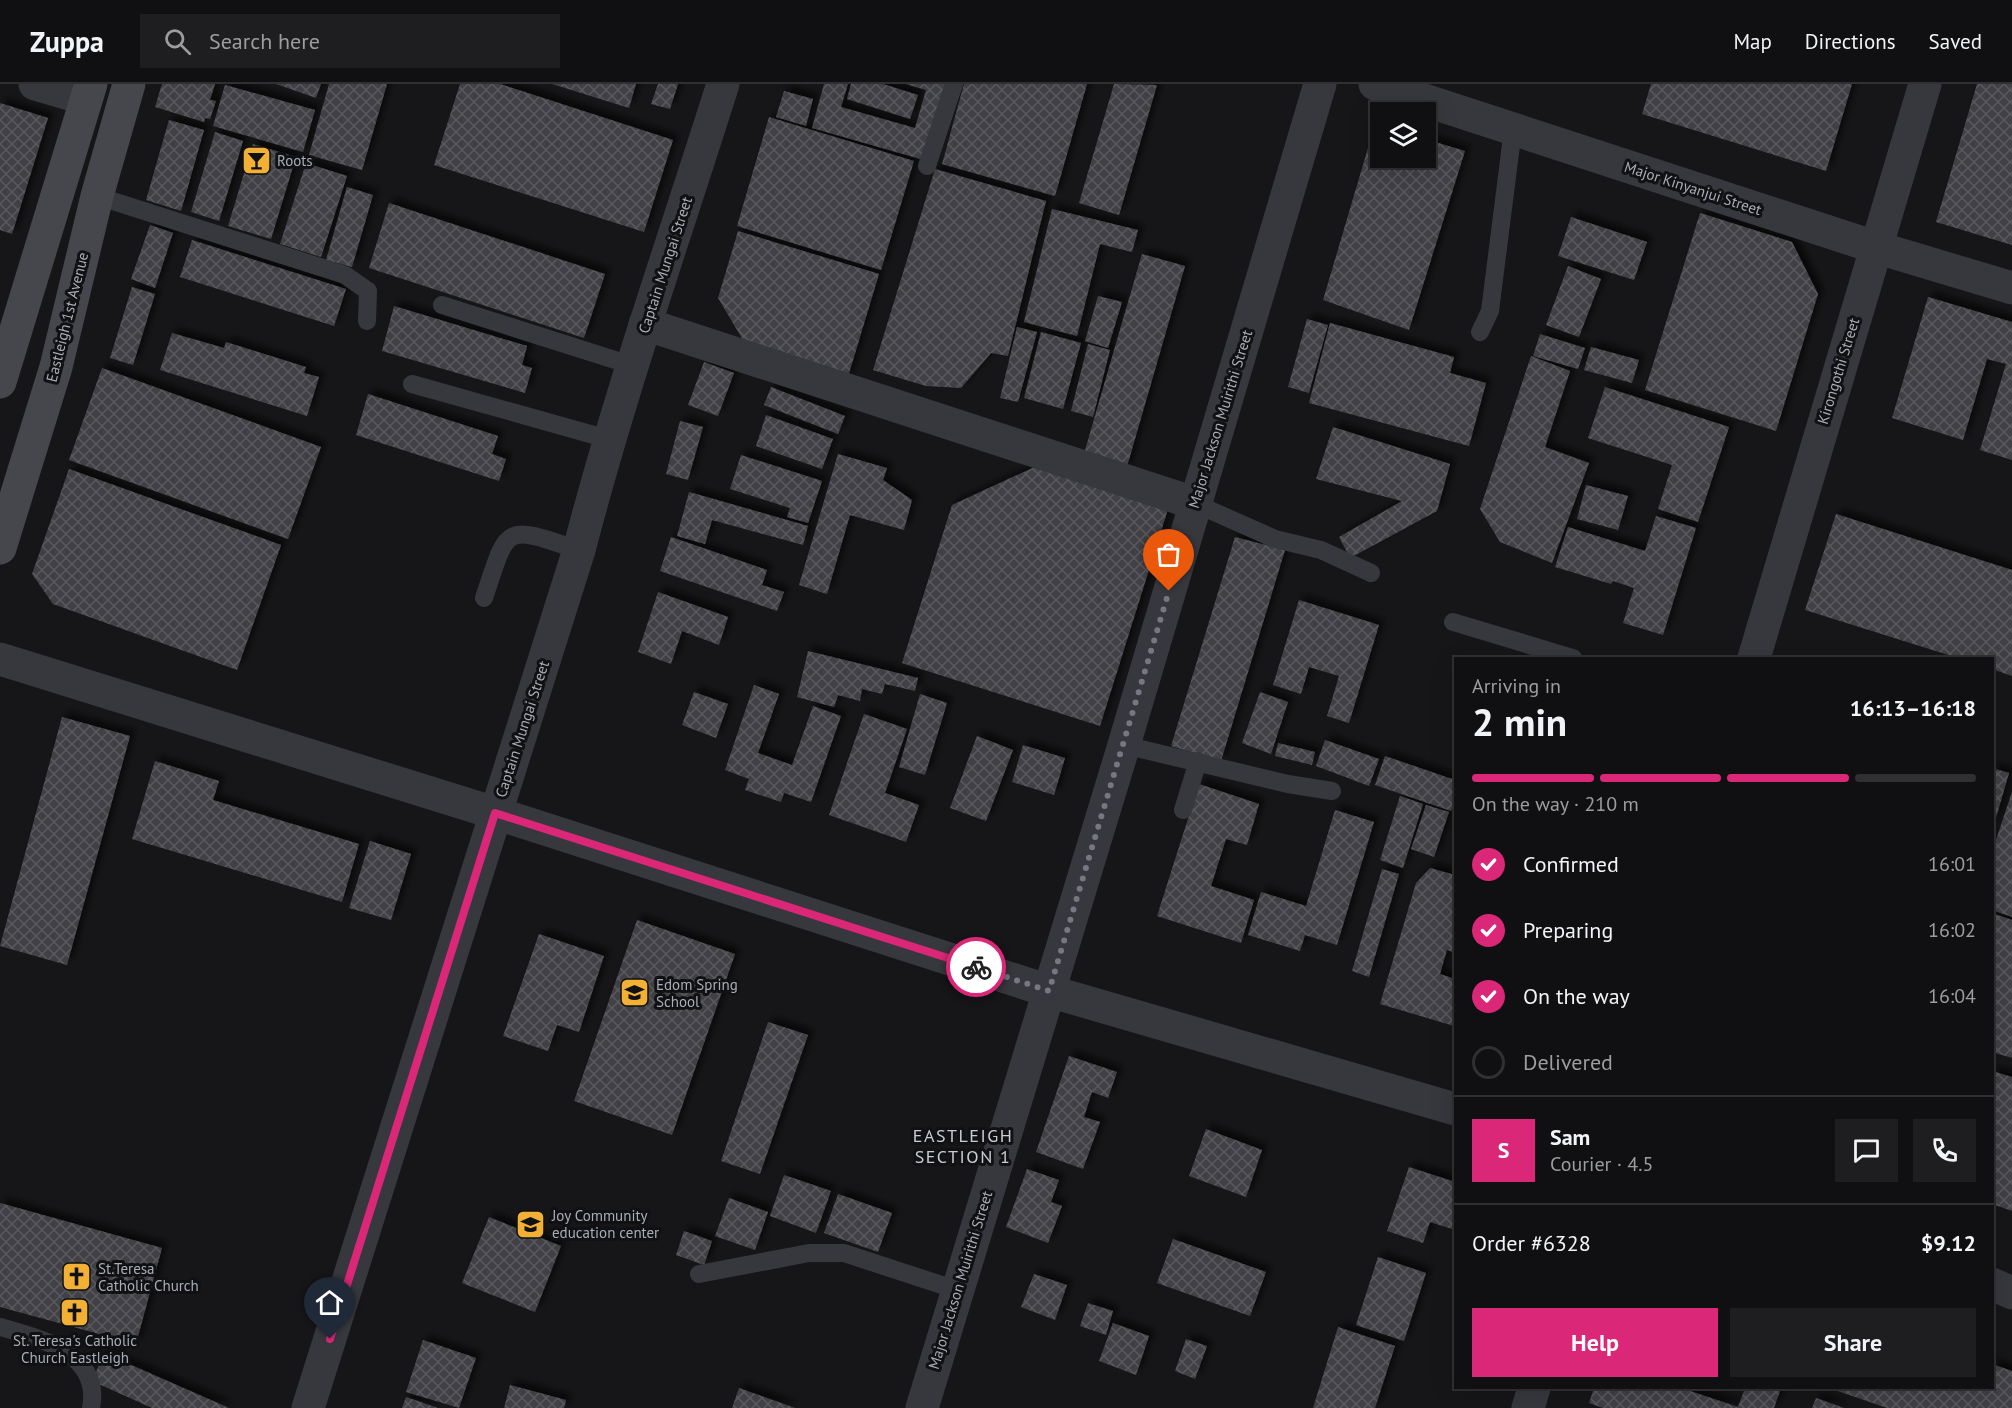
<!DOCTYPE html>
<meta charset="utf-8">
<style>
:root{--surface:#101012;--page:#1e1e20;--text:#f1f3f6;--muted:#9c9d9f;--line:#303032;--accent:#db2777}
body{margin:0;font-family:"PT Sans",sans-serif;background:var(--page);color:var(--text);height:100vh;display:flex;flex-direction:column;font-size:22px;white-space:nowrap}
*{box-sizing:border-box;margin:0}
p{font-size:20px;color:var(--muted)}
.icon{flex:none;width:33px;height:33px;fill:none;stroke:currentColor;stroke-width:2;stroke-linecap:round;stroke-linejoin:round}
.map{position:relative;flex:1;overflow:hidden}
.panel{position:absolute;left:1454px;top:573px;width:540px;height:732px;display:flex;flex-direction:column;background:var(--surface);border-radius:0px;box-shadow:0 6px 24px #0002,0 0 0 2px var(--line)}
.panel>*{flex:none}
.controls{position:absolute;left:1370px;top:18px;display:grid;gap:12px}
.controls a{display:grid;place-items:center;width:66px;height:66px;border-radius:0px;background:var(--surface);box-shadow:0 6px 24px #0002,0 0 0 2px var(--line);font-size:30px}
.pin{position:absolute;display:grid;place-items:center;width:51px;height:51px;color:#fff;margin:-62px -26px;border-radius:50% 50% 50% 0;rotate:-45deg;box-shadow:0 0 6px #0007}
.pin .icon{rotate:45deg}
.courier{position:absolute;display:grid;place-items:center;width:60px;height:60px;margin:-30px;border:4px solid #db2777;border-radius:50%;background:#fff;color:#222;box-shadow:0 2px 8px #0007}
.headline em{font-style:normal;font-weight:700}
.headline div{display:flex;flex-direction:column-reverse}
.headline{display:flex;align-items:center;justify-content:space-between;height:102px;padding:0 18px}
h1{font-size:39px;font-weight:700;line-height:45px}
.bar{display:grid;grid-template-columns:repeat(4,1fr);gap:9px 6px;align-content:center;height:72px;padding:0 18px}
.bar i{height:8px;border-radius:4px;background:var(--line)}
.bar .active{background:var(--accent)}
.bar p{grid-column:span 4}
.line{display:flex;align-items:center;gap:15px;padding:0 18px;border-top:2px solid var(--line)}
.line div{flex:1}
.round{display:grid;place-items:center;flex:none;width:63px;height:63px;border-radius:0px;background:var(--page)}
ol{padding:0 18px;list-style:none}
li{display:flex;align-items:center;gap:18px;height:66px}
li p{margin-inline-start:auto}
li .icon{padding:6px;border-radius:50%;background:var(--accent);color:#fff;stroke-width:4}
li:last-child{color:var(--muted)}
li i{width:33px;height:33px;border:3px solid var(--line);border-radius:50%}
.cta{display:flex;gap:12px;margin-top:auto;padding:12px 18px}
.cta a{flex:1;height:69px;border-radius:0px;background:var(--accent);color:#fff;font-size:24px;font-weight:700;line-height:69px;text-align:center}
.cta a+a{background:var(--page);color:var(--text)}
header{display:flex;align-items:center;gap:36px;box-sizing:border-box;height:84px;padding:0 30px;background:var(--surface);border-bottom:2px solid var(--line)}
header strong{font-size:28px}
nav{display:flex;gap:33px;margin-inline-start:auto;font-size:21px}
.search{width:420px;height:54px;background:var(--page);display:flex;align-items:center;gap:15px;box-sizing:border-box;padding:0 21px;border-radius:0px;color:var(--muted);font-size:22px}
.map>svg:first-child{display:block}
.building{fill:url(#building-cross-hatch);filter:url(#shadow)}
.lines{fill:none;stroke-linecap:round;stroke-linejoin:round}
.service{stroke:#37383d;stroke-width:18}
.minor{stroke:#37383d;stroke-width:33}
.tertiary{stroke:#37383d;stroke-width:33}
.secondary{stroke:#45474d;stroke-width:33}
.done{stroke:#757880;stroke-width:6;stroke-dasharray:0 10.8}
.route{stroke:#db2777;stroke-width:8}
.labels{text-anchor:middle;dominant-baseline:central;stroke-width:6;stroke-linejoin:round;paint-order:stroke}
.poi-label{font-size:15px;fill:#a8adb8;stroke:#111113;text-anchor:start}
.street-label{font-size:15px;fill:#a8adb8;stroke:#111113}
.quarter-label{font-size:18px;letter-spacing:1.5px;fill:#c9ccd4;stroke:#111113}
</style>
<header>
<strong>Zuppa</strong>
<div class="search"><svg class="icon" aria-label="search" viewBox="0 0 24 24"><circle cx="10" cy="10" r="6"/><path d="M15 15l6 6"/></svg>Search here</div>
<nav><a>Map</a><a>Directions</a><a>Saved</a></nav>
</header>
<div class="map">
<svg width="2012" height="1324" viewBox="0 0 2012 1324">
<defs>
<pattern id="building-cross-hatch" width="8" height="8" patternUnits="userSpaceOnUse" patternTransform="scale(1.5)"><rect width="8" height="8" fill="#404145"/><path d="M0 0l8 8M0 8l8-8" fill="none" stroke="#595a5e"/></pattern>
<filter id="shadow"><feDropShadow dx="5.5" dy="-5.5" stdDeviation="3" flood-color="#0009"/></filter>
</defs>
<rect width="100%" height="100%" fill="#161618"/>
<path class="building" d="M 162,0 L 215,0 L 210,16 L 216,17 L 210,35 L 205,34 L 204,38 L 155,23 Z
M 276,0 L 321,0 L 316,14 Z
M 329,0 L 387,0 L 362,86 L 309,71 Z
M 460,0 L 500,0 L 673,56 L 644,148 L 434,81 Z
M 552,0 L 636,0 L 629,24 Z
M 658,0 L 678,0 L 670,25 L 651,20 Z
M 824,0 L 848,0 L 841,23 L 915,44 L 926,6 L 906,0 L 945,0 L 924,76 L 812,44 Z
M 851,0 L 883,0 L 918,11 L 910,35 L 847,15 Z
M 964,0 L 1087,0 L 1055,112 L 942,80 Z
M 1114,0 L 1157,1 L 1119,131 L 1079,119 Z
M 1651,0 L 1852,0 L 1826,87 L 1642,30 Z
M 1977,0 L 2012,0 L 2012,161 L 1936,138 Z
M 225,1 L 315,26 L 303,68 L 213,42 Z
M 784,7 L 813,15 L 806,42 L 776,33 Z
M 0,19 L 48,34 L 12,150 L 0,146 Z
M 769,33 L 914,77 L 881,186 L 737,142 Z
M 169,36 L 204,46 L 181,127 L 146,116 Z
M 1380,41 L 1380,74 L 1425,74 L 1425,55 L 1465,67 L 1409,246 L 1323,216 L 1368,64 Z
M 215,48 L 243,57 L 219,137 L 191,128 Z
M 253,60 L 296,73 L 271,155 L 228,142 Z
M 306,79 L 347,92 L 321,173 L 280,160 Z
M 935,85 L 1046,117 L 1008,272 L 991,269 L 961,304 L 926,302 L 873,286 Z
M 347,103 L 373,111 L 352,183 L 326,176 Z
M 389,119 L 605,190 L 584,254 L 369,184 Z
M 1052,125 L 1138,146 L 1132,168 L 1100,160 L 1077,252 L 1024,238 Z
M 1700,129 L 1792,158 L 1818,210 L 1776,347 L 1645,306 Z
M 1571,133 L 1647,158 L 1634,196 L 1558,172 Z
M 150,141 L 173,149 L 155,204 L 131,195 Z
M 738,147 L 879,190 L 847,296 L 749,266 L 718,214 Z
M 192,156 L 346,205 L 334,242 L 180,193 Z
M 1142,170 L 1185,182 L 1126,386 L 1083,373 Z
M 1568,182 L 1601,195 L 1579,253 L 1546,241 Z
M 132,203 L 155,210 L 133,281 L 110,274 Z
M 1098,212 L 1122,218 L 1108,264 L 1085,257 Z
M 1928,213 L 2012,238 L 2012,376 L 1980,366 L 2006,280 L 1987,275 L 1963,356 L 1892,334 Z
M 394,222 L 527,262 L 522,281 L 532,284 L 525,309 L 382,267 Z
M 1307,235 L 1328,241 L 1309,309 L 1288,303 Z
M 1330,239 L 1454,273 L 1450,289 L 1486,299 L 1469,362 L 1309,319 Z
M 1017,243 L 1037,248 L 1018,318 L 1000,314 Z
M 1041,248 L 1081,259 L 1063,325 L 1024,314 Z
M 172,249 L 224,264 L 226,258 L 306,283 L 304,289 L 319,293 L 307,332 L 160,286 Z
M 1540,250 L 1585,264 L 1578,285 L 1533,272 Z
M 1088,260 L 1110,266 L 1093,333 L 1071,327 Z
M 1591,263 L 1639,276 L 1632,299 L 1584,286 Z
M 1531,272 L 1570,287 L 1545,363 L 1589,379 L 1552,479 L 1500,458 L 1480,425 Z
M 704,278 L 734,289 L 718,332 L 688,321 Z
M 102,284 L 321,363 L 288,455 L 69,376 Z
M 771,303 L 845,332 L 838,350 L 764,321 Z
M 1605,303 L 1729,343 L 1698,438 L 1658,425 L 1672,381 L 1588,354 Z
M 368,310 L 498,352 L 492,370 L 506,375 L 499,397 L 356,351 Z
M 766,331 L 833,355 L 822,385 L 756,362 Z
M 680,337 L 703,343 L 688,396 L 666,390 Z
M 1333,343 L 1450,380 L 1437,427 L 1350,474 L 1339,453 L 1402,417 L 1316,395 Z
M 838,370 L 887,384 L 883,396 L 912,416 L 904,446 L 850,431 L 827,510 L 799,501 Z
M 741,371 L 822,397 L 808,439 L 787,433 L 790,424 L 730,405 Z
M 1039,381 L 1169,422 L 1100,642 L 902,579 L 952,421 Z
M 69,385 L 281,461 L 237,586 L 53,520 L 32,490 Z
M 1586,401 L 1628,412 L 1618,446 L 1577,435 Z
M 689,408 L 808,442 L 803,461 L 712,436 L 705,460 L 677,452 Z
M 1836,430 L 2012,486 L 2012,592 L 1992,585 L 1992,574 L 1958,574 L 1805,526 Z
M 1656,432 L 1696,444 L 1663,551 L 1623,539 L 1634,504 L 1613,497 L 1611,500 L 1555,483 L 1568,443 L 1645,467 Z
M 671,453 L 767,486 L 762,501 L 784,508 L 777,527 L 660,487 Z
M 1235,453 L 1285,466 L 1221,677 L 1171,662 Z
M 658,508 L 728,533 L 719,561 L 682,547 L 671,580 L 638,568 Z
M 1299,516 L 1379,541 L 1349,639 L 1327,632 L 1339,592 L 1309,583 L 1301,610 L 1273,601 Z
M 808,567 L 918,594 L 915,607 L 885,600 L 882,610 L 862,605 L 860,617 L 838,611 L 834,623 L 797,613 Z
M 754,601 L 779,610 L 758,669 L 792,681 L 813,622 L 841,632 L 811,718 L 784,709 L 781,718 L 745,706 L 749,695 L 725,686 Z
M 694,608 L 728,620 L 716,654 L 682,641 Z
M 1260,608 L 1288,618 L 1271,670 L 1242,659 Z
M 920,610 L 947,619 L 925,691 L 899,683 Z
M 864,630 L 907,645 L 885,709 L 919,721 L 906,758 L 829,731 Z
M 62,633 L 130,652 L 67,881 L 0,862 Z
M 977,652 L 1013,666 L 986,737 L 950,724 Z
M 1325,656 L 1379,675 L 1369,702 L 1316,682 Z
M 1278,659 L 1315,668 L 1312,681 L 1275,672 Z
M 1023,661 L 1065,674 L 1054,711 L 1012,698 Z
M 1385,672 L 1455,696 L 1455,715 L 1451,727 L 1375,701 Z
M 155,677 L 219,697 L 213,716 L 359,760 L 342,818 L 132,755 Z
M 1992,684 L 2009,689 L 1993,744 L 1992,744 Z
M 1199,700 L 1259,720 L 1247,761 L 1226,755 L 1211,802 L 1254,816 L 1241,859 L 1157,832 Z
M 2012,708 L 2012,833 L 1992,826 L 1992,768 Z
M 1400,712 L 1423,720 L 1403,784 L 1380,776 Z
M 1426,721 L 1449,728 L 1434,773 L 1411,765 Z
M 1335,726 L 1374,738 L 1337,861 L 1305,851 L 1300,867 L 1248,851 L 1261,808 L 1306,822 Z
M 370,757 L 411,770 L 391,836 L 349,824 Z
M 1430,784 L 1455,791 L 1455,869 L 1447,866 L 1440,890 L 1455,895 L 1454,942 L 1380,920 L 1416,799 Z
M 1382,785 L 1399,790 L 1369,893 L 1352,887 Z
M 1992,829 L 2012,836 L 2012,974 L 1992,968 Z
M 637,836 L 735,870 L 672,1051 L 574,1017 Z
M 539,850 L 604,872 L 579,948 L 557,941 L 548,967 L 503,952 Z
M 768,938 L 808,951 L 760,1090 L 721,1077 Z
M 1069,972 L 1117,988 L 1108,1014 L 1092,1008 L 1084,1033 L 1100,1038 L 1083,1085 L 1036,1068 Z
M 1992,987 L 2012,993 L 2012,1127 L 1992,1120 Z
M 1206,1045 L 1262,1066 L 1246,1113 L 1189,1092 Z
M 1409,1083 L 1455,1098 L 1455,1146 L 1430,1138 L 1423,1159 L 1387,1147 Z
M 1027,1085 L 1059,1096 L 1051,1118 L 1062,1122 L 1048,1159 L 1006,1143 Z
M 784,1091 L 831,1107 L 816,1149 L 770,1132 Z
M 838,1110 L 892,1129 L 878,1168 L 824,1149 Z
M 729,1114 L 768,1128 L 755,1166 L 715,1152 Z
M 0,1119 L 162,1164 L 136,1260 L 0,1223 Z
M 489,1133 L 561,1162 L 535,1228 L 462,1199 Z
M 684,1147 L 712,1157 L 704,1181 L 676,1171 Z
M 1173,1155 L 1266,1188 L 1250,1232 L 1157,1199 Z
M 1378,1173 L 1426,1189 L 1404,1257 L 1356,1241 Z
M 1034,1190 L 1067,1201 L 1055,1236 L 1021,1223 Z
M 1088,1219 L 1113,1227 L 1106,1251 L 1080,1242 Z
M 1113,1239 L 1149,1252 L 1136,1291 L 1099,1277 Z
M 1338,1243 L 1395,1262 L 1375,1324 L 1313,1324 Z
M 1186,1255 L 1207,1262 L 1195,1295 L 1175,1287 Z
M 423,1256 L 476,1274 L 459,1324 L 406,1308 Z
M 104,1269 L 229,1324 L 152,1324 L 92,1297 Z
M 1992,1280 L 2012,1287 L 2012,1324 L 1887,1324 L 1829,1304 L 1992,1304 Z
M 510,1301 L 566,1316 L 564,1324 L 504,1324 Z
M 739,1304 L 795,1324 L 732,1324 Z
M 1594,1304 L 1681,1304 L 1738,1323 L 1745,1304 L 1781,1304 L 1774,1324 L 1603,1324 L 1589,1319 Z
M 406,1313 L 438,1324 L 402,1324 Z
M 1816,1314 L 1844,1324 L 1812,1324 Z"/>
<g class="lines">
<path class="service" d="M 927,82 L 954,0
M 97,112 L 345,191 L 368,207 L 367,237
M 442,221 L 634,282
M 1480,248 L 1490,227 L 1513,45
M 412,300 L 608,355
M 1194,419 L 1275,455 L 1321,466 L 1371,489
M 484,514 C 509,439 503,441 579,466
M 1453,538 L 1573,574
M 1124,661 L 1288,700 L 1332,707
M 1183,726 L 1198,677
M 699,1190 L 809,1169 L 844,1169 L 957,1206
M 0,1243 C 39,1254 102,1269 91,1324"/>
<path class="minor" d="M 35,0 L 86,15
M 1375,0 L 1875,163 L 2012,204
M 645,240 L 1194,419
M 0,575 L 495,729 L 1049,907 L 1455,1025
M 1992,1200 L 2012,1209"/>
<path class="tertiary" d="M 1754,574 L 1925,0
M 308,1324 L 579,466 C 620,308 674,155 723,0
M 922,1324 L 1124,661 L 1320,0
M 1528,1324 L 1534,1304"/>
<path class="secondary" d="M 0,298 L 91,0
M 0,464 L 56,283 L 97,112 L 129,0"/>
</g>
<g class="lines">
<path class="done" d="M 976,883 L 1049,907 L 1169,507"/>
<path class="route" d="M 330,1255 L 495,729 L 976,883"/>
</g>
<defs>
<symbol id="bar-square" viewBox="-11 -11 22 22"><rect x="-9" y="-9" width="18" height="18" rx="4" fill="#f2b134" stroke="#111113"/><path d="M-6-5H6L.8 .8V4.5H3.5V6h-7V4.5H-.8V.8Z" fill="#111"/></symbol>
<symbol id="school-square" viewBox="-11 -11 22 22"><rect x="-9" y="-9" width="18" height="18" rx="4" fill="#f2b134" stroke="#111113"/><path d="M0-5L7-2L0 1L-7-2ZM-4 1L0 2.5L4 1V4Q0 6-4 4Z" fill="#111"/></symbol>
<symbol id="church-square" viewBox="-11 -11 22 22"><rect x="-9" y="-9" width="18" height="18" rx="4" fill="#f2b134" stroke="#111113"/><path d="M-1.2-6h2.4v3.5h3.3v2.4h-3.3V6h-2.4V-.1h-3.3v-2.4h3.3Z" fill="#111"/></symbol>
</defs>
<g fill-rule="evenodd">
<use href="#bar-square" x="240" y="60" width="33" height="33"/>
<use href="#school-square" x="618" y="892" width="33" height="33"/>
<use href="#school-square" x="514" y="1124" width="33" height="33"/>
<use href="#church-square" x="60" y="1176" width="33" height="33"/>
<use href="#church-square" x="58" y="1212" width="33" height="33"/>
</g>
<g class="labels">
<g class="poi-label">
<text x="277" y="76">Roots</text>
<text x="656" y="900">Edom Spring<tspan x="656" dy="17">School</tspan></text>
<text x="552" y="1131">Joy Community<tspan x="552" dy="17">education center</tspan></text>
<text x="98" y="1184">St.Teresa<tspan x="98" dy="17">Catholic Church</tspan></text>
<text x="75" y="1256" text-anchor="middle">St. Teresa's Catholic<tspan x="75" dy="17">Church Eastleigh</tspan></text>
</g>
<g class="street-label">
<text transform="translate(1693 104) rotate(18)">Major Kinyanjui Street</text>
<text transform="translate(665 181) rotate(-72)">Captain Mungai Street</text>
<text transform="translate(67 233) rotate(-76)">Eastleigh 1st Avenue</text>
<text transform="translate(1838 287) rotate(-73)">Kirongothi Street</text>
<text transform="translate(1220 335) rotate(-73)">Major Jackson Muirithi Street</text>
<text transform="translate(522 645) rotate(-72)">Captain Mungai Street</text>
<text transform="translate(960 1196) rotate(-73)">Major Jackson Muirithi Street</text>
</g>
<g class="quarter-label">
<text x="963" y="1051">EASTLEIGH<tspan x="963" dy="21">SECTION 1</tspan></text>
</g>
</g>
</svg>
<div class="controls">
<a><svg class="icon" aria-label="layers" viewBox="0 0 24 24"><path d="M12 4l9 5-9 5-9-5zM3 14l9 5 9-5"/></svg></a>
</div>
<div class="pin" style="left:1169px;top:507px;background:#ea580c"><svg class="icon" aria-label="bag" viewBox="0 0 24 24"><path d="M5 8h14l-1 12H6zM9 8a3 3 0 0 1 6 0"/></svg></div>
<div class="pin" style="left:330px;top:1255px;background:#1f2937"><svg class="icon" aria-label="home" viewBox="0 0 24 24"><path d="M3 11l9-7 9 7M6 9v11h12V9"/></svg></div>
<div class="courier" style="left:976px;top:883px"><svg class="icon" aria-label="bike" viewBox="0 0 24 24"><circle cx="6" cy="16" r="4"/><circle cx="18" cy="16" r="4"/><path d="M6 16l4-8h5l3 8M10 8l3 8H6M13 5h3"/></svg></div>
<section class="panel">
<div class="headline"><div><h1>2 min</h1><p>Arriving in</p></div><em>16:13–16:18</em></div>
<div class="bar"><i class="active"></i><i class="active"></i><i class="active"></i><i></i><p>On the way · 210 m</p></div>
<ol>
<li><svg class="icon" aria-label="check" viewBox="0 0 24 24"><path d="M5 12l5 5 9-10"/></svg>Confirmed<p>16:01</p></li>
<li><svg class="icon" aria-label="check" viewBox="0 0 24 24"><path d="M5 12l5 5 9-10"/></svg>Preparing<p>16:02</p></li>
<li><svg class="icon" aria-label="check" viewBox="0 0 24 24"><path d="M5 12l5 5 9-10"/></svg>On the way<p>16:04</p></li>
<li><i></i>Delivered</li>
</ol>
<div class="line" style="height:108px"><b class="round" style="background:var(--accent);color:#fff">S</b><div><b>Sam</b><p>Courier · 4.5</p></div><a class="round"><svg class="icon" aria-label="chat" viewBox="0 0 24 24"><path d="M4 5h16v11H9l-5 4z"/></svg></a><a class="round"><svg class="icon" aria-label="phone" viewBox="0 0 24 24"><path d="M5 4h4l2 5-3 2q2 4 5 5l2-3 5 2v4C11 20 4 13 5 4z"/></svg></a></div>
<div class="line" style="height:78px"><div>Order #6328</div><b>$9.12</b></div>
<div class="cta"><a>Help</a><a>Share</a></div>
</section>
</div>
